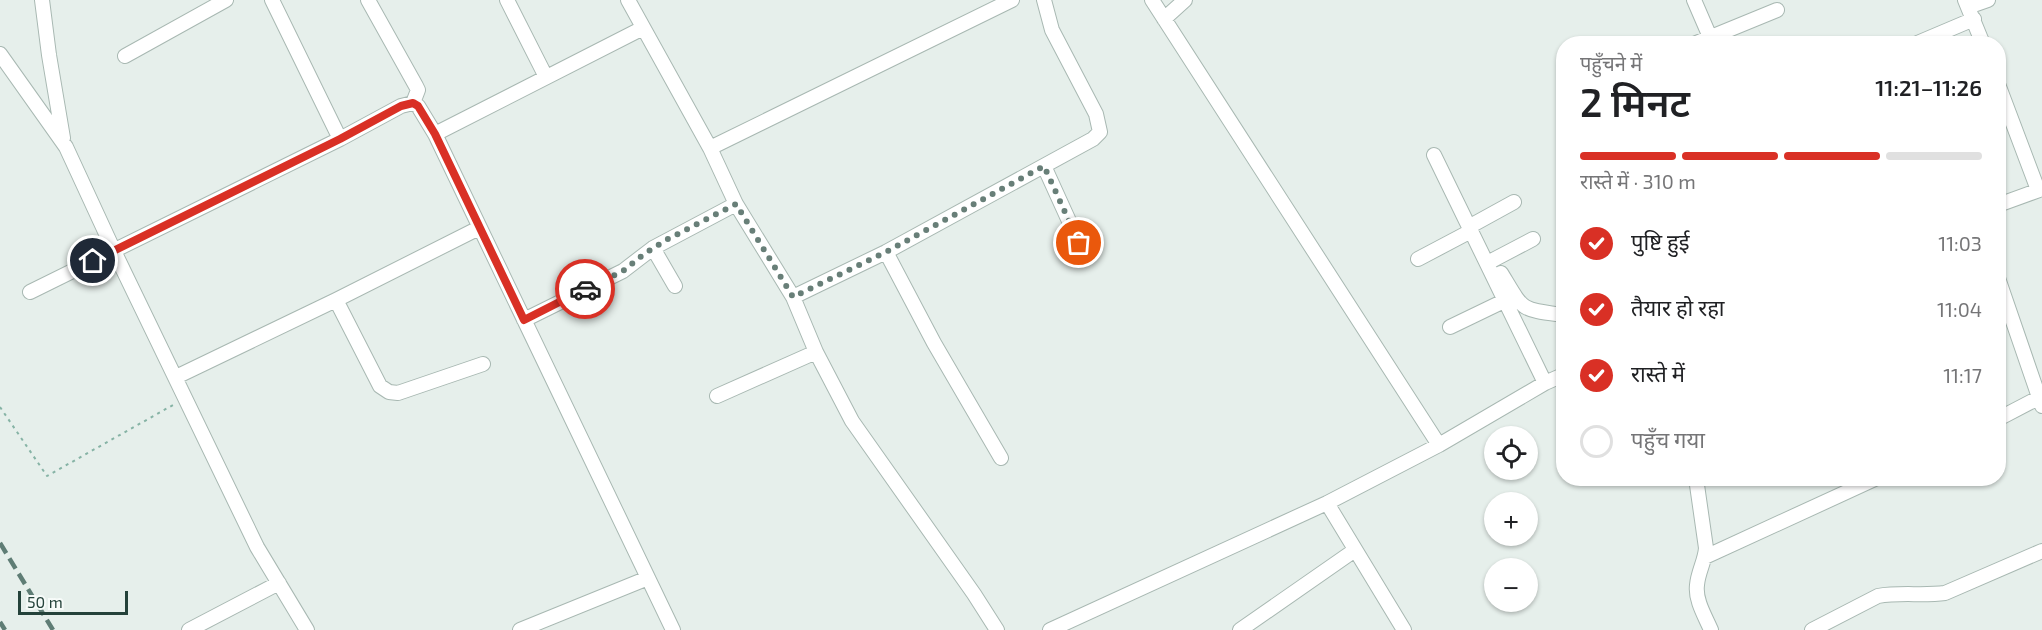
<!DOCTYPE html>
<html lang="hi">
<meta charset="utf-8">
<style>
:root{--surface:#fff;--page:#f6f6f6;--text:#202124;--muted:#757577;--line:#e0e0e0;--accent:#d93025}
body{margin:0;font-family:"Exo 2","Noto Sans Devanagari",sans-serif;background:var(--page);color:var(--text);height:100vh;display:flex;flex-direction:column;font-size:22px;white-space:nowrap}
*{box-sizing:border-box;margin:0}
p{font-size:20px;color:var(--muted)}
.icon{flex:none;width:33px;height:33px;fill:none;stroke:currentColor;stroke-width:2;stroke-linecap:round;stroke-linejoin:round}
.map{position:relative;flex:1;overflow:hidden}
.details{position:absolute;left:1556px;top:36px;width:450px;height:450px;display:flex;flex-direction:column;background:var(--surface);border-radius:24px;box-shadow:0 2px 4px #0004}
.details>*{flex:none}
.buttons{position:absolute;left:1484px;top:426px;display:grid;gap:12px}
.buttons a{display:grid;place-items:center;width:54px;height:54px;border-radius:50%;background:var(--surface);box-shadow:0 2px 4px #0004;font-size:30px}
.scale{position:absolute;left:18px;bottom:15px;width:110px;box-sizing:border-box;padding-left:6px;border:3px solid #24423a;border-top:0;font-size:16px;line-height:21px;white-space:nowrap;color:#24423a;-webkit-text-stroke:4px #f7fbf9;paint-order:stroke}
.pin{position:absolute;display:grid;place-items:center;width:51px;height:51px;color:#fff;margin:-26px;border:3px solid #fff;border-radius:50%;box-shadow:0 2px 6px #0007}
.courier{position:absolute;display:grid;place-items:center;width:60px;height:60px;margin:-30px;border:4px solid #d93025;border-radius:50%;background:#fff;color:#222;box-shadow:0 2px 8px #0007}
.summary em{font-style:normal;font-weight:600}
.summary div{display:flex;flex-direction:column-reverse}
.summary{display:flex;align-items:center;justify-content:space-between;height:102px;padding:0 24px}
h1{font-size:39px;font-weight:600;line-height:45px}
.bar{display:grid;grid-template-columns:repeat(4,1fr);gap:9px 6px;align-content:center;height:72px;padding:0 24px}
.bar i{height:8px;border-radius:4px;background:var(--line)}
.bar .active{background:var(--accent)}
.bar p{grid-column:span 4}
ol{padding:0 24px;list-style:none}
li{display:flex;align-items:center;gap:18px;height:66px}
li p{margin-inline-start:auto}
li .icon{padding:6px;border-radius:50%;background:var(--accent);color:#fff;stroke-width:4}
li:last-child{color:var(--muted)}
li i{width:33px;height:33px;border:3px solid var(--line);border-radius:50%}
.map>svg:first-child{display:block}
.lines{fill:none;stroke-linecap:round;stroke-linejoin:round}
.minor-casing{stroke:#a8b8b2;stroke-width:16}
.path{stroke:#86b3a5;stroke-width:2;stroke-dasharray:3 4.5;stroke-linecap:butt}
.minor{stroke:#fff;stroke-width:14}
.rail{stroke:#5f7d75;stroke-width:4.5;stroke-dasharray:12 6;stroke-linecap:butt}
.done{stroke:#687f78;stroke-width:6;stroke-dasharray:0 10.8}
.route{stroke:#d93025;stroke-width:8}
</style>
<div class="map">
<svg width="2042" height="630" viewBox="0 0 2042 630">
<rect width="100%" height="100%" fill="#e6efeb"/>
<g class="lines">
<defs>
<path id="minor" d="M 42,0 L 49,55 L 63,138
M 272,0 L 340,139
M 368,0 L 416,86 L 418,90 L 413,103
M 507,0 L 546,77
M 628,0 L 710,148 L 736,204 L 793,297 L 816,352 L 852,421 L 974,594 L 997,630
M 1152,0 L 1439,445
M 1694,0 L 1713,44
M 1965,0 L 1983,44
M 1968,7 L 1988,0
M 1164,19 L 1185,0
M 1694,44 L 1777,10
M 1915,44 L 1974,19
M 0,54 L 66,147 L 114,251 L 257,547 L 307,630
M 125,56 L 226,0
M 1998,84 L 2038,190
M 435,134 L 643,28
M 710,148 L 1012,0
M 1434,155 L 1545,383
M 1044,166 L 1079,243
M 1998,205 L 2042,189
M 1474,224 L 1514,202
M 653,248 L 675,286
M 886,252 L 934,343 L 1001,458
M 1418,259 L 1471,231
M 1493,260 L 1533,239
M 1501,273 C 1524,311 1519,309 1563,315
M 1998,278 L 2042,406
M 30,292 L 340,139 L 401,106 L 413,103 L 418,106 L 435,134 L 673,630
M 793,297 L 886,252 L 1093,139 L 1100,132 L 1096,114 L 1052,30 L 1044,0
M 336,300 L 380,386 L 389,392 L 398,393 L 483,364
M 524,320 L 623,271 L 653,248 L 736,204
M 1450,327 L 1506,300
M 176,377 L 336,300 L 479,228
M 717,396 L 816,352
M 1998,419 L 2042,396
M 1696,478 L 1706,548 C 1705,561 1698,572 1697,585 C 1695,600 1705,616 1711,630
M 1327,503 L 1404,630
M 1705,557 L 1877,478
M 189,630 L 279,583
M 520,630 L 648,578
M 1050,630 L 1327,503 L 1439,445 L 1545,383 L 1563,375
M 1240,630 L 1355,550
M 1812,630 L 1878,596 C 1900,592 1923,596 1945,593 L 2042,551"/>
</defs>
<use href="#minor" class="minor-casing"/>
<path class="path" d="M 0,407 L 47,476 L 173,405"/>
<use href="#minor" class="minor"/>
<path class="rail" d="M 0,543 L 53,630
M 0,622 L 5,630"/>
</g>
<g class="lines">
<path class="done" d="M 585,289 L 623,271 L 644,254 L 668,239 L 736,204 L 793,297 L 886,252 L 1044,166 L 1079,243"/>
<path class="route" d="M 93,261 L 340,139 L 401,106 L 413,103 L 418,106 L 435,134 L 524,320 L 585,289"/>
</g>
</svg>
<div class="buttons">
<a><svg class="icon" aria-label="locate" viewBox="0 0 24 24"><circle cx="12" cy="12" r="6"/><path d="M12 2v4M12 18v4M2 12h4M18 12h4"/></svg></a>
<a>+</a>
<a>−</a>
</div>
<div class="scale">50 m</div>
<div class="pin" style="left:1079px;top:243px;background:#ea580c"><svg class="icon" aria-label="bag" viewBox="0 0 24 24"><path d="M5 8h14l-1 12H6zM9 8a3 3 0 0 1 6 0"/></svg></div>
<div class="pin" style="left:93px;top:261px;background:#1f2937"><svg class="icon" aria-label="home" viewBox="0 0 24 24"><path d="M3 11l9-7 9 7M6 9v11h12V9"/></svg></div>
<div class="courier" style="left:585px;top:289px"><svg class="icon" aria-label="car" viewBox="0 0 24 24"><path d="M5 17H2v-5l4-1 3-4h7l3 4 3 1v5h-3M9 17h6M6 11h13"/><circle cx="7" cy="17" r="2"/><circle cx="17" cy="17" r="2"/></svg></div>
<section class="details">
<div class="summary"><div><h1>2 मिनट</h1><p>पहुँचने में</p></div><em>11:21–11:26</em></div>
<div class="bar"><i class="active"></i><i class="active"></i><i class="active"></i><i></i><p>रास्ते में · 310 m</p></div>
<ol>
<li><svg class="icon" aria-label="check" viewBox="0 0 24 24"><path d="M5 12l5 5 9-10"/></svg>पुष्टि हुई<p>11:03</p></li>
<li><svg class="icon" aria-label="check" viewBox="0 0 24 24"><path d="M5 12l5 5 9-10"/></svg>तैयार हो रहा<p>11:04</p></li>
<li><svg class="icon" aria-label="check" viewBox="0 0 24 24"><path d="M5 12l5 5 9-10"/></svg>रास्ते में<p>11:17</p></li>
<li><i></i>पहुँच गया</li>
</ol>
</section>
</div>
